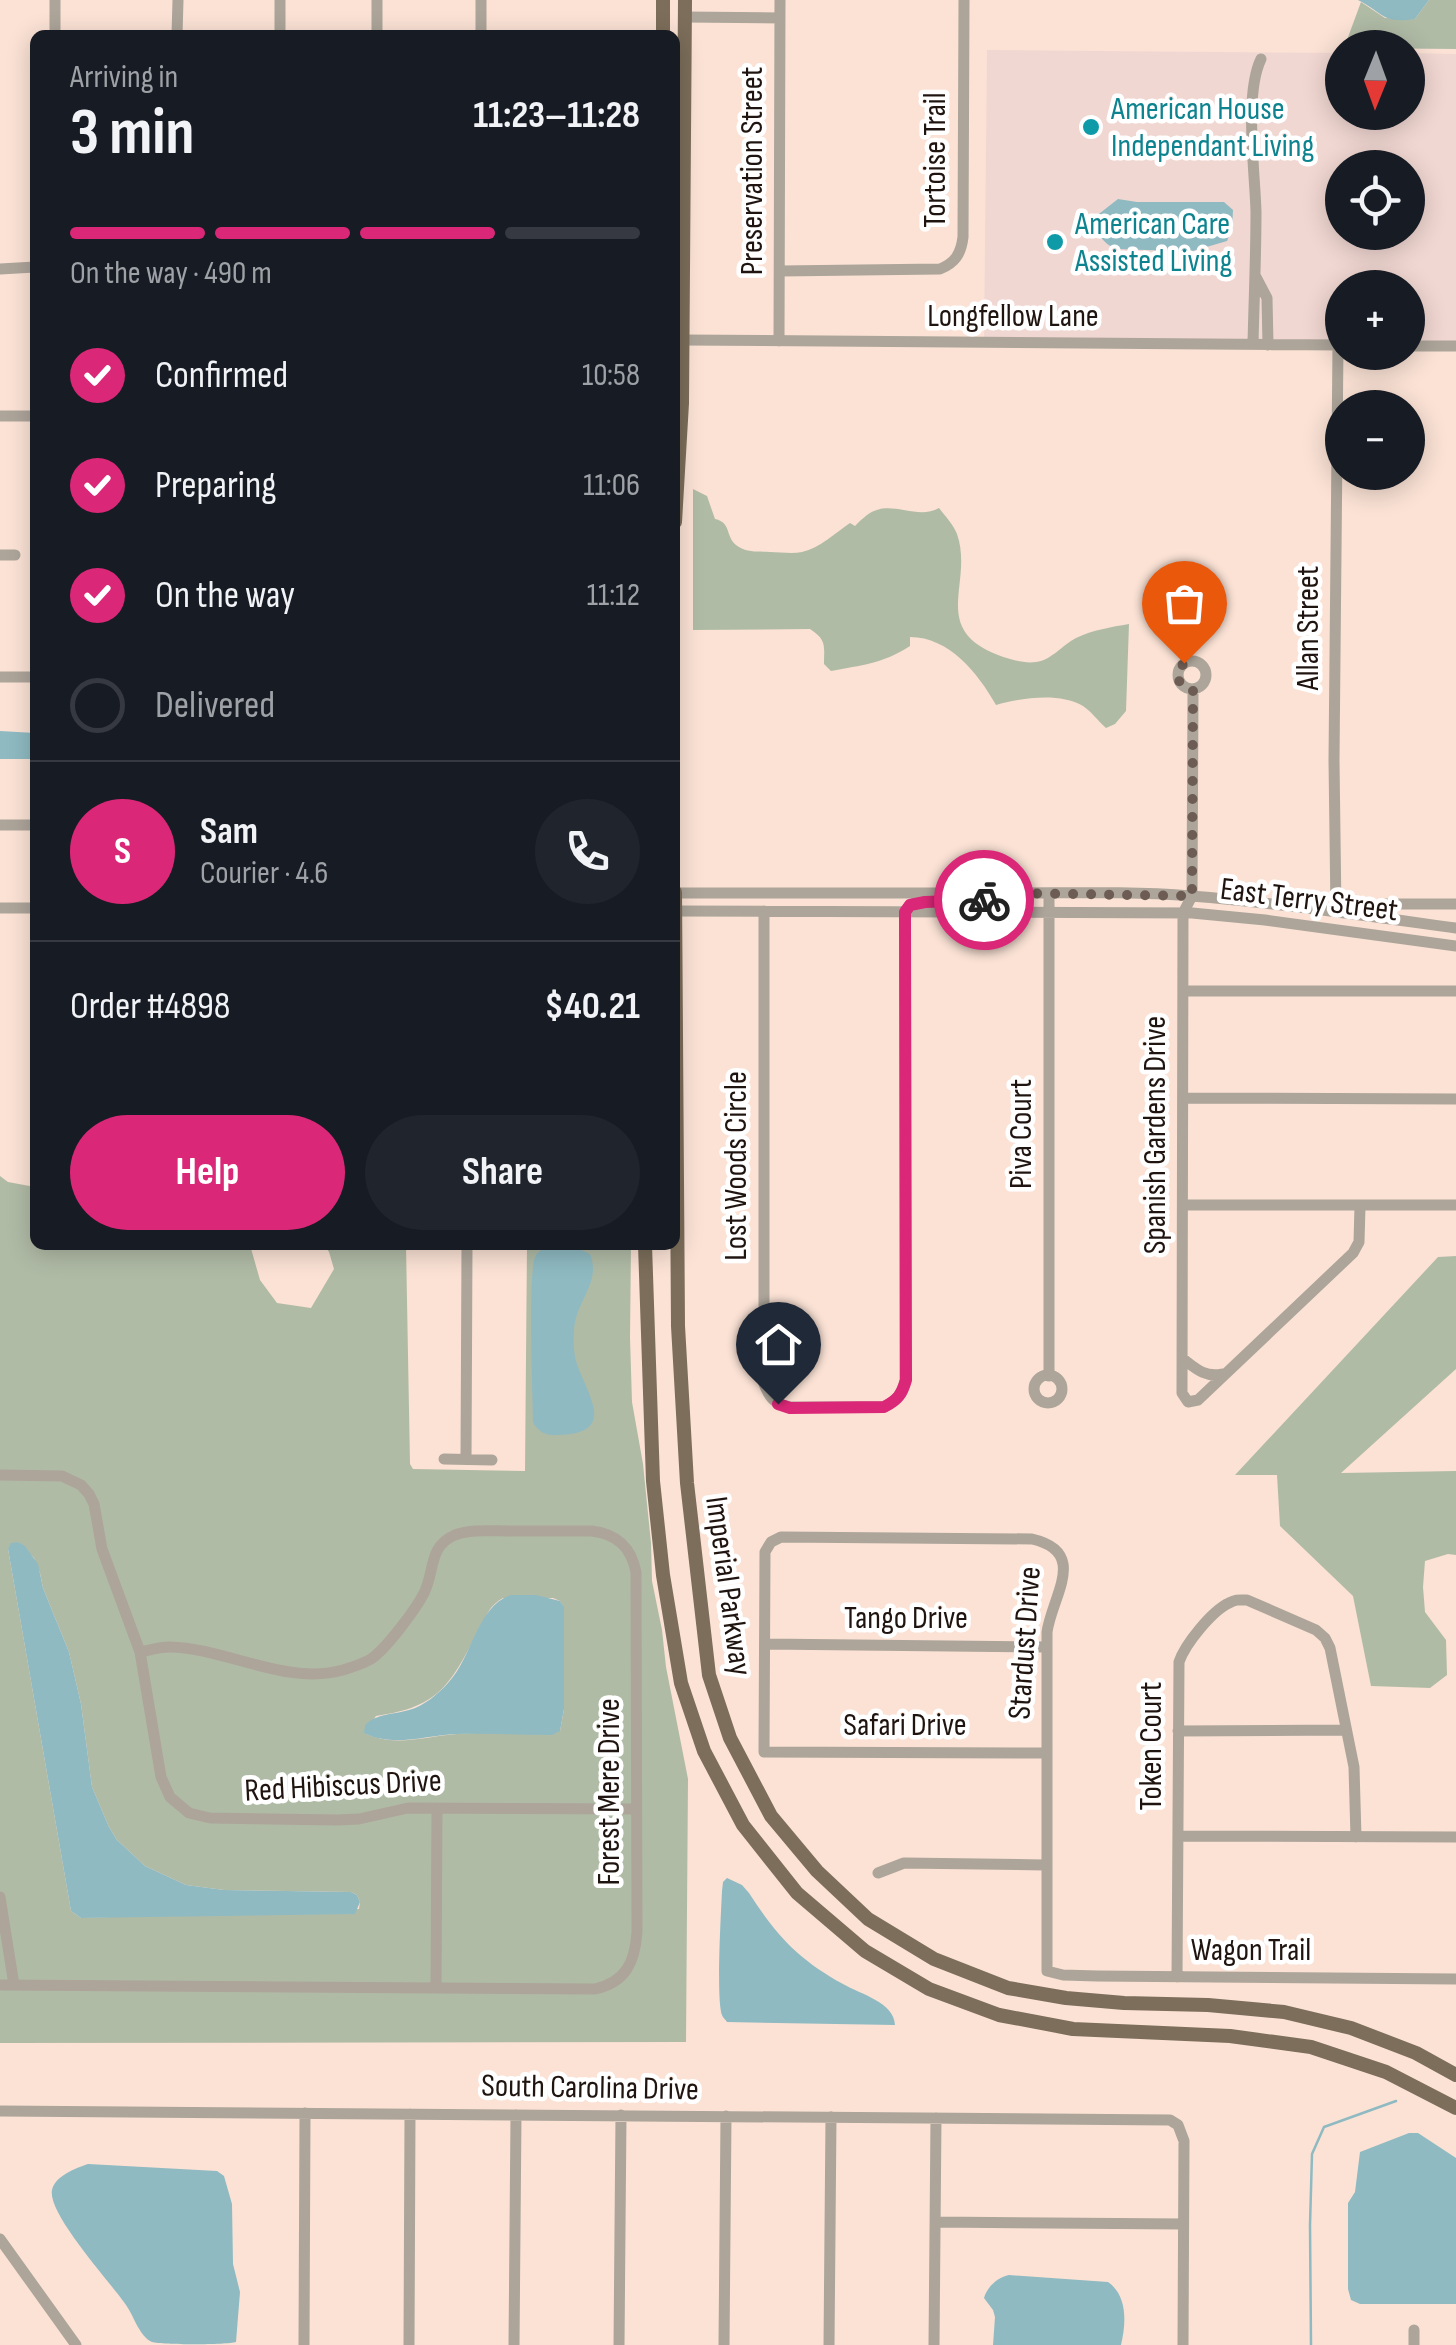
<!DOCTYPE html>
<meta charset="utf-8">
<style>
:root{--surface:#171b24;--page:#20242c;--text:#f1f3f6;--muted:#9ea1a6;--line:#363941;--accent:#db2777}
body{margin:0;font-family:"Sofia Sans Condensed",sans-serif;background:var(--page);color:var(--text);height:100vh;display:flex;flex-direction:column;font-size:38px;white-space:nowrap}
*{box-sizing:border-box;margin:0}
p{font-size:32px;color:var(--muted)}
.icon{flex:none;width:55px;height:55px;fill:none;stroke:currentColor;stroke-width:2;stroke-linecap:round;stroke-linejoin:round}
.map{position:relative;flex:1;overflow:hidden}
.panel{position:absolute;left:30px;top:30px;width:650px;height:1220px;display:flex;flex-direction:column;background:var(--surface);border-radius:15px;box-shadow:0 5px 25px #0003}
.panel>*{flex:none}
.needle{width:65px;rotate:181deg}
.tools{position:absolute;left:1325px;top:30px;display:grid;gap:20px}
.tools a{display:grid;place-items:center;width:100px;height:100px;border-radius:50%;background:var(--surface);box-shadow:0 5px 25px #0003;font-size:50px}
.pin{position:absolute;display:grid;place-items:center;width:85px;height:85px;color:#fff;margin:-102px -42px;border-radius:50% 50% 50% 0;rotate:-45deg;box-shadow:0 0 10px #0007}
.pin .icon{rotate:45deg}
.courier{position:absolute;display:grid;place-items:center;width:100px;height:100px;margin:-50px;border:8px solid #db2777;border-radius:50%;background:#fff;color:#222;box-shadow:0 2px 12px #0007}
.headline em{font-style:normal;font-weight:700}
.headline div{display:flex;flex-direction:column-reverse}
.headline{display:flex;align-items:center;justify-content:space-between;height:170px;padding:0 40px}
h1{font-size:65px;font-weight:700;line-height:75px}
.bar{display:grid;grid-template-columns:repeat(4,1fr);gap:15px 10px;align-content:center;height:120px;padding:0 40px}
.bar i{height:12px;border-radius:8px;background:var(--line)}
.bar .current{background:var(--accent)}
.bar p{grid-column:span 4}
.line{display:flex;align-items:center;gap:25px;padding:0 40px;border-top:2px solid var(--line)}
.line div{flex:1}
.round{display:grid;place-items:center;flex:none;width:105px;height:105px;border-radius:52px;background:var(--page)}
ol{padding:0 40px;list-style:none}
li{display:flex;align-items:center;gap:30px;height:110px}
li p{margin-inline-start:auto}
li .icon{padding:10px;border-radius:50%;background:var(--accent);color:#fff;stroke-width:4}
li:last-child{color:var(--muted)}
li i{width:55px;height:55px;border:5px solid var(--line);border-radius:50%}
.action{display:flex;gap:20px;margin-top:auto;padding:20px 40px}
.action a{flex:1;height:115px;border-radius:60px;background:var(--accent);color:#fff;font-size:40px;font-weight:700;line-height:115px;text-align:center}
.action a+a{background:var(--page);color:var(--text)}
.map>svg:first-child{display:block}
.commercial{fill:#f1d7d2;fill-rule:evenodd}
.green{fill:#b0bba6;fill-rule:evenodd}
.water{fill:#8fbac2}
.lines{fill:none;stroke-linecap:round;stroke-linejoin:round}
.stream{stroke:#8fbac2;stroke-width:2.5}
.minor{stroke:#ada59a;stroke-width:11}
.major{stroke:#7c6e5a;stroke-width:14}
.done{stroke:#6c5c54;stroke-width:10;stroke-dasharray:0 18}
.route{stroke:#db2777;stroke-width:12}
.culture-dot{fill:#0f9aa8;stroke:#fff;stroke-width:4}
.labels{text-anchor:middle;dominant-baseline:central;stroke-width:9;stroke-linejoin:round;paint-order:stroke}
.culture-label{font-size:32px;fill:#0d838f;stroke:#fff;text-anchor:start}
.street-label{font-size:32px;fill:#1f140f;stroke:#fff}
</style>
<div class="map">
<svg width="1456" height="2345" viewBox="0 0 1456 2345">
<rect width="100%" height="100%" fill="#fbe2d5"/>
<path class="commercial" d="M 987,50 L 1342,53 L 1342,112 L 1408,112 L 1408,53 L 1456,54 L 1456,342 L 1408,342 L 1408,288 L 1342,288 L 1342,341 L 984,341 ZM 1342,168 L 1408,168 L 1408,232 L 1342,232 Z"/>
<path class="green" d="M 1429,0 L 1456,0 L 1456,49 L 1344,48 L 1361,2 L 1385,18 L 1415,19 Z
M 693,489 L 707,496 L 715,519 C 733,523 724,538 739,547 C 748,553 760,551 770,552 C 780,552 792,554 802,552 C 820,548 835,533 850,523 L 855,526 C 860,521 868,513 874,511 C 896,502 918,520 939,508 C 945,516 953,524 957,534 C 974,583 929,628 998,655 C 1009,659 1024,664 1036,662 C 1052,660 1062,645 1076,638 C 1093,630 1111,627 1129,624 L 1126,711 L 1115,724 L 1106,728 C 1098,721 1092,712 1083,706 C 1059,692 1021,698 996,705 C 978,673 949,637 910,637 L 910,646 C 882,664 862,665 831,671 L 824,664 C 824,646 827,640 810,629 L 693,630 Z
M 0,1176 L 8,1182 L 35,1187 L 35,1245 L 250,1245 L 260,1280 L 277,1303 L 311,1308 L 334,1269 L 329,1252 L 324,1245 L 406,1245 L 410,1464 L 413,1469 L 525,1471 L 527,1245 L 631,1245 L 630,1338 L 632,1402 L 643,1464 L 651,1543 L 652,1581 L 662,1630 L 666,1667 L 688,1779 L 686,2042 L 0,2043 ZM 18,1542 L 34,1558 L 40,1573 L 43,1588 L 69,1652 L 81,1704 L 92,1787 L 109,1827 L 117,1840 L 145,1866 L 186,1885 L 224,1890 L 351,1892 L 357,1895 L 360,1902 L 359,1909 L 81,1918 L 71,1911 L 8,1549 ZM 503,1598 L 553,1598 L 560,1601 L 564,1608 L 564,1709 L 560,1731 C 526,1732 491,1732 457,1734 C 427,1736 393,1748 365,1733 L 376,1716 C 442,1707 451,1682 480,1628 C 487,1615 489,1606 503,1598 Z
M 1456,1256 L 1456,1369 L 1341,1473 L 1456,1471 L 1456,1555 L 1448,1554 L 1425,1561 L 1423,1587 L 1425,1612 L 1446,1640 L 1447,1675 L 1430,1688 L 1371,1686 L 1353,1596 L 1280,1526 L 1277,1475 L 1235,1475 L 1438,1257 Z"/>
<path class="water" d="M 1358,0 L 1429,0 L 1415,19 C 1382,24 1384,13 1358,0 Z
M 1118,199 L 1137,202 L 1224,202 L 1233,210 L 1232,229 L 1227,241 L 1186,253 L 1175,251 L 1117,249 C 1104,245 1093,231 1095,217 Z
M 0,731 L 35,733 L 35,759 L 0,759 Z
M 565,1247 L 579,1249 L 590,1254 C 602,1284 574,1301 574,1333 C 573,1341 574,1349 575,1357 C 582,1389 623,1434 558,1435 C 546,1436 538,1432 533,1422 C 533,1397 527,1270 536,1255 C 542,1246 555,1248 565,1247 Z
M 18,1542 L 25,1546 L 38,1564 L 43,1588 L 69,1652 L 81,1704 L 92,1787 L 109,1827 L 117,1840 L 145,1866 L 186,1885 L 224,1890 L 351,1892 L 357,1895 L 360,1902 L 355,1914 L 81,1918 L 71,1911 L 8,1549 L 11,1543 Z
M 511,1595 L 536,1595 L 560,1601 L 564,1607 L 564,1709 L 560,1731 L 552,1735 C 521,1735 489,1733 457,1734 C 426,1735 394,1748 364,1733 L 365,1725 C 378,1713 392,1715 409,1710 C 424,1706 438,1694 448,1683 C 473,1657 476,1607 511,1595 Z
M 727,1878 L 742,1885 L 749,1893 C 777,1936 798,1959 843,1984 C 860,1994 894,2002 895,2025 L 727,2022 C 725,2019 723,2018 722,2015 C 716,2000 721,1912 722,1891 L 723,1882 Z
M 1409,2133 L 1418,2133 L 1456,2158 L 1456,2304 L 1360,2304 L 1351,2300 L 1348,2289 L 1348,2203 L 1355,2192 L 1360,2152 Z
M 88,2164 L 217,2171 L 224,2176 L 232,2204 L 233,2264 L 240,2292 L 236,2342 C 226,2345 163,2345 152,2342 C 139,2336 134,2316 126,2305 C 112,2284 47,2214 52,2190 C 55,2176 76,2168 88,2164 Z
M 1009,2275 L 1108,2282 C 1128,2296 1126,2324 1121,2345 L 993,2345 L 995,2317 L 993,2310 L 984,2298 C 987,2287 998,2277 1009,2275 Z"/>
<g class="lines">
<path class="stream" d="M 1311,2345 L 1310,2225 L 1312,2154 L 1324,2127 L 1396,2101"/>
<path class="minor" d="M 280,0 L 280,35
M 377,0 L 377,35
M 684,17 L 780,18
M 55,35 L 55,0
M 177,35 L 178,0
M 481,35 L 481,0
M 0,269 L 35,267
M 780,271 L 940,269 C 955,263 961,254 963,237 L 964,0
M 1256,277 L 1267,298 L 1268,345
M 683,340 L 1342,345
M 779,341 L 780,0
M 1253,344 C 1254,300 1256,256 1256,212 C 1255,172 1244,94 1261,59
M 1408,346 L 1456,346
M 0,416 L 35,416
M 0,555 L 15,555
M1178 675a14 14 0 1 1 28 0a14 14 0 1 1-28 0Z
M 0,677 L 35,677
M 1193,690 L 1192,896 L 1183,913 L 1182,1393 L 1188,1402 L 1198,1400 L 1353,1253 L 1359,1242 L 1360,1206
M 0,825 L 35,825
M 675,893 L 964,893
M 1007,893 C 1068,893 1130,891 1191,896 C 1279,903 1368,916 1456,928
M 1384,904 L 1456,904
M 0,908 L 35,908
M 675,911 L 1192,913 L 1265,920 L 1456,946
M 764,911 L 764,1384 C 770,1399 775,1404 790,1407 L 884,1407 C 897,1400 902,1394 905,1380 L 905,912 L 910,905 L 916,903 L 989,900 L 1011,893
M 1336,911 L 1334,760 L 1338,345
M 1183,991 L 1456,991
M 1183,1098 L 1456,1099
M 1183,1205 L 1456,1205
M 1182,1358 C 1195,1368 1205,1378 1222,1374
M1034 1389a14 14 0 1 1 28 0a14 14 0 1 1-28 0Z
M 1049,1376 L 1049,893
M 444,1459 L 492,1460
M 466,1459 L 467,1245
M 0,1475 L 62,1476 L 81,1485 L 89,1494 L 94,1504 L 102,1549 L 140,1652 L 161,1777 L 170,1797 L 189,1813 L 210,1818 L 337,1820 L 359,1819 L 408,1808 L 636,1809
M 765,1644 L 1046,1647
M 1178,1731 L 1346,1730
M 1045,1753 L 764,1752 L 765,1552 L 771,1542 L 781,1537 L 1032,1539 C 1089,1552 1052,1596 1047,1632 L 1047,1971 L 1063,1975 L 1097,1976 L 1456,1979
M 1178,1836 L 1456,1837
M 878,1873 L 904,1863 L 1045,1865
M 0,1897 L 14,1985
M 1177,1977 L 1179,1662 C 1185,1644 1212,1611 1229,1603 C 1237,1599 1239,1600 1247,1600 L 1316,1630 L 1325,1638 L 1330,1648 L 1354,1767 L 1356,1837
M 0,1985 L 595,1989 C 626,1982 635,1962 637,1932 L 636,1572 C 631,1547 617,1534 592,1531 C 564,1531 536,1531 508,1531 C 491,1531 471,1529 455,1535 C 428,1546 435,1572 424,1593 C 416,1609 386,1649 371,1659 C 362,1664 353,1667 343,1670 C 286,1686 226,1648 170,1647 C 159,1647 150,1650 140,1652
M 436,1987 L 437,1808
M 0,2111 L 1170,2120 L 1178,2125 L 1184,2141 L 1183,2345
M 936,2222 L 1183,2224
M 0,2239 L 76,2345
M 304,2345 L 305,2113
M 409,2345 L 410,2114
M 514,2345 L 516,2115
M 619,2345 L 621,2115
M 724,2345 L 726,2116
M 829,2345 L 831,2117
M 934,2345 L 936,2118
M 1414,2345 L 1414,2330"/>
<path class="major" d="M 663,35 L 663,0
M 675,522 L 682,403 L 685,0
M 675,892 L 678,1326 L 687,1483 L 709,1675 L 730,1738 L 771,1816 L 817,1871 L 868,1919 L 934,1959 L 1008,1988 L 1066,1998 L 1124,2003 L 1208,2005 L 1284,2012 L 1351,2028 L 1416,2053 L 1456,2075
M 645,1245 L 653,1481 L 663,1575 L 681,1683 L 704,1751 L 743,1825 L 797,1893 L 865,1951 L 929,1989 L 999,2015 L 1073,2029 L 1230,2036 L 1311,2047 L 1386,2072 L 1456,2108"/>
</g>
<g class="lines">
<path class="done" d="M 984,900 L 1011,893 L 1192,896 L 1193,690 C 1182,689 1177,682 1178,671 L 1184,663"/>
<path class="route" d="M 778,1404 L 790,1408 L 884,1407 C 898,1400 902,1394 906,1380 L 905,912 L 910,905 L 925,902 L 984,900"/>
</g>
<g class="culture-dot">
<circle cx="1091" cy="127" r="10"/>
<circle cx="1055" cy="242" r="10"/>
</g>
<g class="labels">
<g class="culture-label">
<text x="1111" y="109">American House<tspan x="1111" dy="37">Independant Living</tspan></text>
<text x="1075" y="224">American Care<tspan x="1075" dy="37">Assisted Living</tspan></text>
</g>
<g class="street-label">
<text transform="translate(935 160) rotate(-90)">Tortoise Trail</text>
<text transform="translate(752 171) rotate(-90)">Preservation Street</text>
<text x="1013" y="316">Longfellow Lane</text>
<text transform="translate(1308 628) rotate(-90)">Allan Street</text>
<text transform="translate(1309 900) rotate(7)">East Terry Street</text>
<text transform="translate(1021 1134) rotate(-90)">Piva Court</text>
<text transform="translate(1155 1135) rotate(-90)">Spanish Gardens Drive</text>
<text transform="translate(736 1166) rotate(-90)">Lost Woods Circle</text>
<text transform="translate(728 1586) rotate(82)">Imperial Parkway</text>
<text x="906" y="1618">Tango Drive</text>
<text transform="translate(1025 1643) rotate(-86)">Stardust Drive</text>
<text x="905" y="1725">Safari Drive</text>
<text transform="translate(1151 1746) rotate(-90)">Token Court</text>
<text transform="translate(343 1786) rotate(-3)">Red Hibiscus Drive</text>
<text transform="translate(609 1792) rotate(-90)">Forest Mere Drive</text>
<text x="1251" y="1950">Wagon Trail</text>
<text transform="translate(590 2088) rotate(1)">South Carolina Drive</text>
</g>
</g>
</svg>
<div class="tools">
<a><svg class="needle" viewBox="-14 -14 28 28"><path d="M0-13l5 13h-10z" fill="#e53935"/><path d="M0 13l5-13h-10z" fill="#9ea1a6"/></svg></a>
<a><svg class="icon" aria-label="locate" viewBox="0 0 24 24"><circle cx="12" cy="12" r="6"/><path d="M12 2v4M12 18v4M2 12h4M18 12h4"/></svg></a>
<a>+</a>
<a>−</a>
</div>
<div class="pin" style="left:1184px;top:663px;background:#ea580c"><svg class="icon" aria-label="bag" viewBox="0 0 24 24"><path d="M5 8h14l-1 12H6zM9 8a3 3 0 0 1 6 0"/></svg></div>
<div class="pin" style="left:778px;top:1404px;background:#1f2937"><svg class="icon" aria-label="home" viewBox="0 0 24 24"><path d="M3 11l9-7 9 7M6 9v11h12V9"/></svg></div>
<div class="courier" style="left:984px;top:900px"><svg class="icon" aria-label="bike" viewBox="0 0 24 24"><circle cx="6" cy="16" r="4"/><circle cx="18" cy="16" r="4"/><path d="M6 16l4-8h5l3 8M10 8l3 8H6M13 5h3"/></svg></div>
<section class="panel">
<div class="headline"><div><h1>3 min</h1><p>Arriving in</p></div><em>11:23–11:28</em></div>
<div class="bar"><i class="current"></i><i class="current"></i><i class="current"></i><i></i><p>On the way · 490 m</p></div>
<ol>
<li><svg class="icon" aria-label="check" viewBox="0 0 24 24"><path d="M5 12l5 5 9-10"/></svg>Confirmed<p>10:58</p></li>
<li><svg class="icon" aria-label="check" viewBox="0 0 24 24"><path d="M5 12l5 5 9-10"/></svg>Preparing<p>11:06</p></li>
<li><svg class="icon" aria-label="check" viewBox="0 0 24 24"><path d="M5 12l5 5 9-10"/></svg>On the way<p>11:12</p></li>
<li><i></i>Delivered</li>
</ol>
<div class="line" style="height:180px"><b class="round" style="background:var(--accent);color:#fff">S</b><div><b>Sam</b><p>Courier · 4.6</p></div><a class="round"><svg class="icon" aria-label="phone" viewBox="0 0 24 24"><path d="M5 4h4l2 5-3 2q2 4 5 5l2-3 5 2v4C11 20 4 13 5 4z"/></svg></a></div>
<div class="line" style="height:130px"><div>Order #4898</div><b>$40.21</b></div>
<div class="action"><a>Help</a><a>Share</a></div>
</section>
</div>
